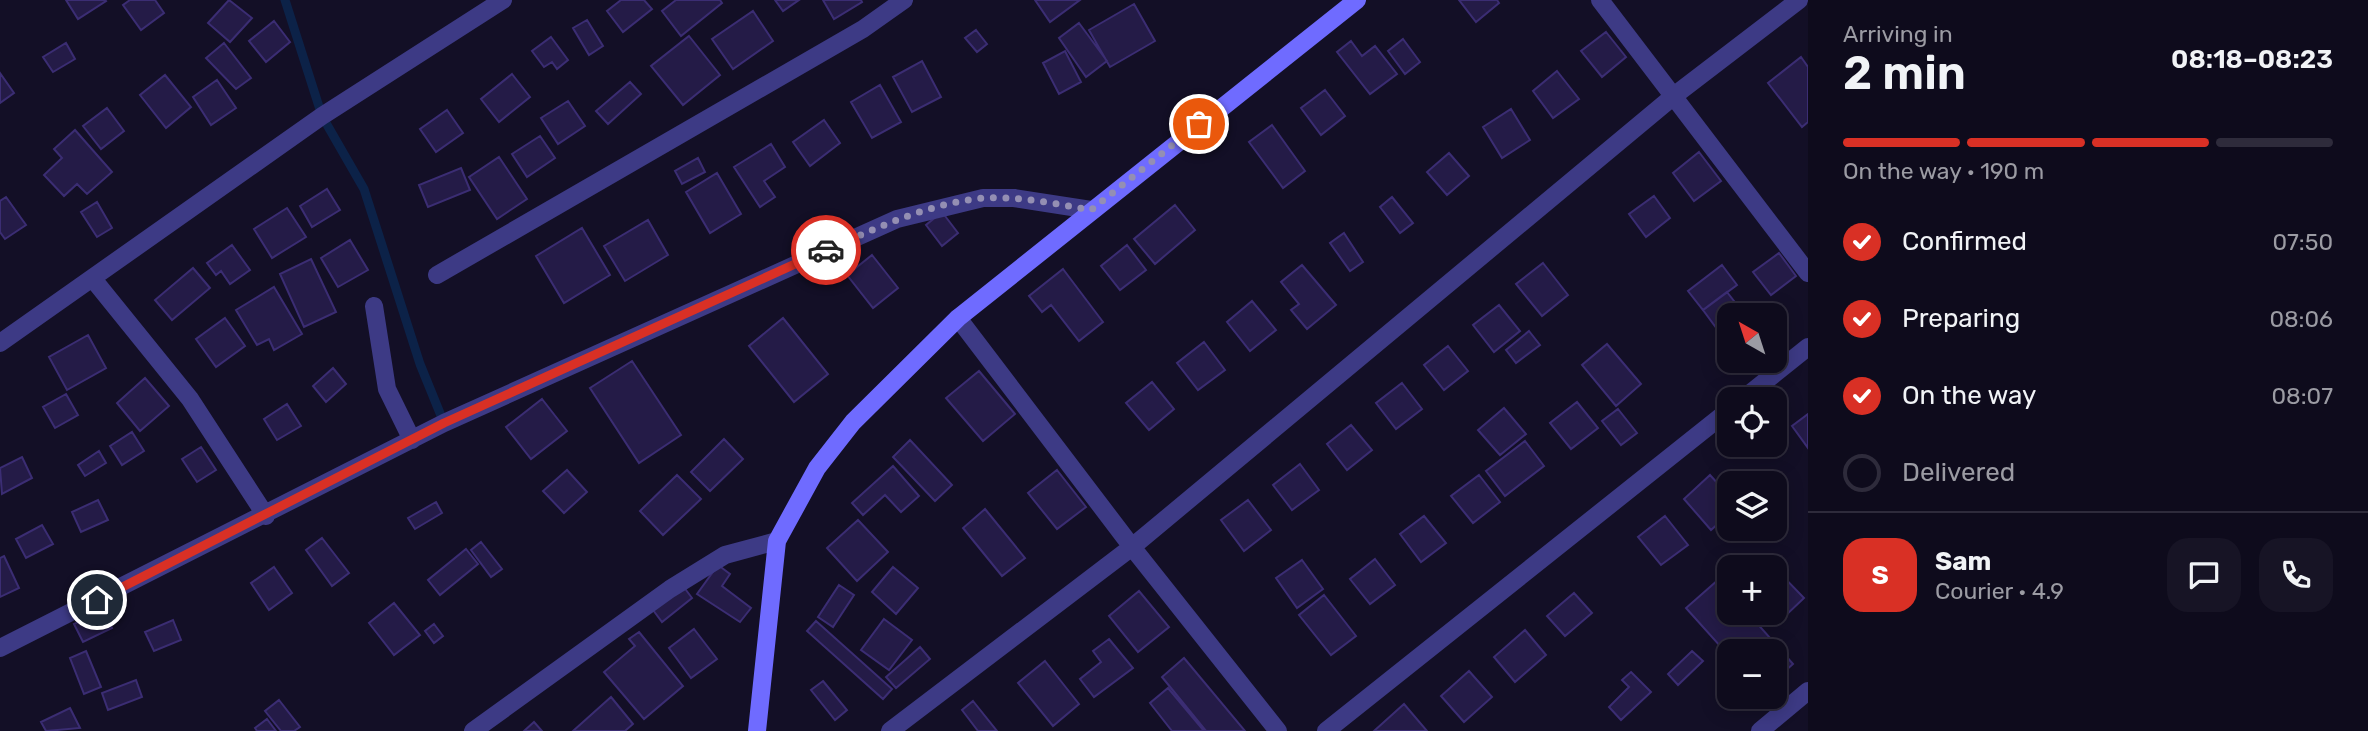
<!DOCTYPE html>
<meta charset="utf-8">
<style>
:root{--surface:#0e0b1c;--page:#171425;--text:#f1f3f6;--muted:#9b9ba3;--line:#2e2b3b;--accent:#d93025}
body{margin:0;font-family:Rubik,sans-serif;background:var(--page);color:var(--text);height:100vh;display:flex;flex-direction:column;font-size:26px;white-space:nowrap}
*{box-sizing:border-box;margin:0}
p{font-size:23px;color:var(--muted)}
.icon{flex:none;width:38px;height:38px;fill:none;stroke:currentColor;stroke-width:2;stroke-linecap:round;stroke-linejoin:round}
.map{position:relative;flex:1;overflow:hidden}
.panel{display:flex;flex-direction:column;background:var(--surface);width:560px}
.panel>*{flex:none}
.needle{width:46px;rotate:321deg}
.fabs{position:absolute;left:1717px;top:303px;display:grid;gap:14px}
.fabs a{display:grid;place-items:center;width:70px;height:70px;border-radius:14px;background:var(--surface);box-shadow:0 4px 18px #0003,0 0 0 2px var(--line);font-size:35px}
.pin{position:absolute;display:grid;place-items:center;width:60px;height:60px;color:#fff;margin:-30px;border:4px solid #fff;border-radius:50%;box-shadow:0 2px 7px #0007}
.courier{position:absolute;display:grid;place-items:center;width:70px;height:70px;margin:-35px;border:5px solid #d93025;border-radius:50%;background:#fff;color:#222;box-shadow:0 2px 9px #0007}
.summary em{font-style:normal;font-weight:600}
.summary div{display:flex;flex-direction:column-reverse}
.summary{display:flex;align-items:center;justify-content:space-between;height:119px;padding:0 35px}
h1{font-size:46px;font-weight:600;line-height:52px}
.bar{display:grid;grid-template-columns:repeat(4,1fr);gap:10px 7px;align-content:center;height:84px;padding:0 35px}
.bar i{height:9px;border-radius:5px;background:var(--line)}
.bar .on{background:var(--accent)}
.bar p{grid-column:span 4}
.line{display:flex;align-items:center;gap:18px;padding:0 35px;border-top:2px solid var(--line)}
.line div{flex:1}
.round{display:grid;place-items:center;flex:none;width:74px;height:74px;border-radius:21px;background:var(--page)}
ol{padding:0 35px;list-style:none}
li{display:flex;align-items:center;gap:21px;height:77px}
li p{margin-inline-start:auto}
li .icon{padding:7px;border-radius:50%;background:var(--accent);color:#fff;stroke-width:4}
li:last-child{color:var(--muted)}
li i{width:38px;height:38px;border:4px solid var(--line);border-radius:50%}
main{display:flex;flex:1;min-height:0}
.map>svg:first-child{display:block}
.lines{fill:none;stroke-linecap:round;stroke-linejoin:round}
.stream{stroke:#0c2248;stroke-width:9}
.building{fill:#241b47;stroke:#3b2d73;stroke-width:2}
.street{stroke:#3d3a85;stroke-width:18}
.secondary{stroke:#6f6bff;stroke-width:18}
.done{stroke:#948fb3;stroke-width:7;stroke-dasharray:0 12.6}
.route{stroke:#d93025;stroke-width:9}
</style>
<main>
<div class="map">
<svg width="1808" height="731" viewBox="0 0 1808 731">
<rect width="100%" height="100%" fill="#130f26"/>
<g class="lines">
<path class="stream" d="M 285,0 L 322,116 L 364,189 L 420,364 L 444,423"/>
</g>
<path class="building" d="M 66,0 L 105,0 L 106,1 L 78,19 Z
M 130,0 L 155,0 L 164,13 L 141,30 L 123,5 Z
M 229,0 L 252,18 L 230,42 L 208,23 Z
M 621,0 L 644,0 L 652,9 L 623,32 L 607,11 Z
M 676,0 L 720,0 L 722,3 L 681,36 L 662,11 Z
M 775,0 L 799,0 L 783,11 Z
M 823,0 L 861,0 L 862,2 L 834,19 Z
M 1035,0 L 1080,0 L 1050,22 Z
M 1459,0 L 1497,0 L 1499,3 L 1476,22 Z
M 1134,4 L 1155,41 L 1110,67 L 1089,30 Z
M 753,11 L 773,41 L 733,69 L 712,39 Z
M 587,20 L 603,46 L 589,55 L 573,28 Z
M 274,21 L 290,42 L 266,62 L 249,41 Z
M 1079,23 L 1107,61 L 1086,77 L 1059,38 Z
M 976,30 L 987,44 L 977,52 L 965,38 Z
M 1606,32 L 1626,57 L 1602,77 L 1581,51 Z
M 689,36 L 720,75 L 683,105 L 651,66 Z
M 551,37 L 568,60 L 557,69 L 552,62 L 544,67 L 532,51 Z
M 1403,39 L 1420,62 L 1405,74 L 1388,51 Z
M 1351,41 L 1362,56 L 1375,46 L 1397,74 L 1370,94 L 1337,52 Z
M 66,43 L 75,59 L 53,72 L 43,57 Z
M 224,43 L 251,78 L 236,89 L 206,58 Z
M 1065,51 L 1081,82 L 1059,94 L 1043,63 Z
M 1801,57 L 1808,67 L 1808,122 L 1802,127 L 1768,83 Z
M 922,61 L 941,97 L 912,112 L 893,77 Z
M 1557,71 L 1579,99 L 1553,118 L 1533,91 Z
M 0,73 L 14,93 L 0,103 Z
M 512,74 L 530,97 L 499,122 L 481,99 Z
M 165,75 L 191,107 L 166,128 L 140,95 Z
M 217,80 L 236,108 L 211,125 L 193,97 Z
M 630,82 L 641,94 L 608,124 L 596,111 Z
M 880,85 L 901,122 L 872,138 L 851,102 Z
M 1325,90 L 1345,116 L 1321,135 L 1301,108 Z
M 568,101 L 585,126 L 558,144 L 541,118 Z
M 107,108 L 124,131 L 101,149 L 83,126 Z
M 1511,109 L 1530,140 L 1502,158 L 1483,127 Z
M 447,110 L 463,133 L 436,152 L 420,129 Z
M 824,120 L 840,143 L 810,166 L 793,142 Z
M 1272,125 L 1305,171 L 1283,188 L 1249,142 Z
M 75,130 L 112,172 L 87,194 L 77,184 L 64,196 L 44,175 L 62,158 L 54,149 Z
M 540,136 L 555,158 L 527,177 L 512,154 Z
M 771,144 L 785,167 L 764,181 L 775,197 L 760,207 L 734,167 Z
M 1699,152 L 1721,181 L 1694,201 L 1673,173 Z
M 1449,153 L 1469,176 L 1447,195 L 1427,172 Z
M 499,157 L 527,199 L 497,219 L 469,177 Z
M 698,158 L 705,172 L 682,184 L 675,171 Z
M 461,168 L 470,190 L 428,207 L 419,185 Z
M 717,173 L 741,214 L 710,233 L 686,192 Z
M 327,189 L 340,210 L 312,227 L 300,206 Z
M 1654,196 L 1670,218 L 1646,237 L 1629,214 Z
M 6,197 L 26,225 L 5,239 L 0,232 L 0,201 Z
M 1392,197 L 1413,223 L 1400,233 L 1380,207 Z
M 97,202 L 112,228 L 97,237 L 81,212 Z
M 1175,205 L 1195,230 L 1155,264 L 1134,239 Z
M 287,208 L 306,237 L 272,258 L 254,229 Z
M 942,212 L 958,233 L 942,246 L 926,225 Z
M 648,220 L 668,255 L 625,281 L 604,246 Z
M 582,228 L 610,275 L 564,303 L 536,256 Z
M 1344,233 L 1363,262 L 1350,271 L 1330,243 Z
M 350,240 L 368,270 L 338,287 L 321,258 Z
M 232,245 L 250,270 L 230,284 L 221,271 L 216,275 L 207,263 Z
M 1127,245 L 1146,270 L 1120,290 L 1101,266 Z
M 1779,253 L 1796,276 L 1771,295 L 1753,272 Z
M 872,255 L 898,288 L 873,308 L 847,275 Z
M 311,259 L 336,312 L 304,327 L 280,274 Z
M 1543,263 L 1568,295 L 1542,316 L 1516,284 Z
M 1302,265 L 1336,305 L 1307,329 L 1291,310 L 1299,304 L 1281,282 Z
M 1722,265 L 1737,285 L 1703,310 L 1688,291 Z
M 193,268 L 210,288 L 172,320 L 155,300 Z
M 1063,269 L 1103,322 L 1079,341 L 1051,305 L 1042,312 L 1029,296 Z
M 274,287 L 302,334 L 274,350 L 269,339 L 257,345 L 236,310 Z
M 1727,292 L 1744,314 L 1729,315 L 1729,326 L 1720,333 L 1703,310 Z
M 1252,301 L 1276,330 L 1250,351 L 1227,322 Z
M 1499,305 L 1520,331 L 1494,352 L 1473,325 Z
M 225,318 L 245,346 L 216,367 L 196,339 Z
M 783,318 L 828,374 L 794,402 L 749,346 Z
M 1529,331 L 1540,345 L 1516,363 L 1506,350 Z
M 88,335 L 106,368 L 67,390 L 49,357 Z
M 1204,342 L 1225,370 L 1198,390 L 1177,363 Z
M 1607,344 L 1641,384 L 1616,406 L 1582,365 Z
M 1448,346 L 1468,371 L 1444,390 L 1424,365 Z
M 632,361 L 681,435 L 639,463 L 590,388 Z
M 333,368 L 346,384 L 326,402 L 313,386 Z
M 979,371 L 1015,414 L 983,441 L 946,398 Z
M 145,378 L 169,406 L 140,431 L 117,403 Z
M 1152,382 L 1174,409 L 1149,430 L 1126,403 Z
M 1402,383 L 1422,409 L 1396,429 L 1376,403 Z
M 66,394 L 78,415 L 55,428 L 43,407 Z
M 542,399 L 567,431 L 531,459 L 506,427 Z
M 1577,402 L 1598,428 L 1571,449 L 1550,423 Z
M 287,404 L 301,426 L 277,440 L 264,419 Z
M 1504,408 L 1526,434 L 1500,455 L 1478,430 Z
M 1618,409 L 1637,433 L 1621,445 L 1602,421 Z
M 1808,414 L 1808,448 L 1792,426 Z
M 1351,425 L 1372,450 L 1347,470 L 1327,444 Z
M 132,432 L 144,451 L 122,465 L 110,446 Z
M 724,439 L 743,459 L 710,491 L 691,472 Z
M 910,440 L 952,485 L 935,501 L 893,457 Z
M 1525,441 L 1544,466 L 1505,496 L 1486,471 Z
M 201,447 L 216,470 L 197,482 L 182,459 Z
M 99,451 L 106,463 L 85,476 L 78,465 Z
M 22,457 L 32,478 L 2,494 L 0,468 Z
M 1300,464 L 1319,490 L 1292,510 L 1273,485 Z
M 893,466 L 919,496 L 901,512 L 885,495 L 863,515 L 852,503 Z
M 567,470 L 587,492 L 564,513 L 543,491 Z
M 1057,470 L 1086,507 L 1057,529 L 1028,493 Z
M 677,475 L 701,499 L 663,535 L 640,511 Z
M 1479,475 L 1500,502 L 1473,523 L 1451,496 Z
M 1710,475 L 1729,496 L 1729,514 L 1711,530 L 1684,499 Z
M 98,500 L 108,520 L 81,532 L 72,512 Z
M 1248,500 L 1271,530 L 1244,551 L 1221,520 Z
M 436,502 L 442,513 L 415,529 L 408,518 Z
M 985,509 L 1025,558 L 1002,576 L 963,528 Z
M 1424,516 L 1446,543 L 1421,562 L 1400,534 Z
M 1665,516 L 1688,545 L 1661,565 L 1638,537 Z
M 858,520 L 888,552 L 857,581 L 827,548 Z
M 42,525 L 53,544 L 26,558 L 16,539 Z
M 322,538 L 349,573 L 332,586 L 306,550 Z
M 481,542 L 502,569 L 491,577 L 471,550 Z
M 466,549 L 478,564 L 440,595 L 428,580 Z
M 4,556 L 19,588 L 0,597 L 0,558 Z
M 1375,559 L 1395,585 L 1370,604 L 1350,579 Z
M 1302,560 L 1323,589 L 1297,608 L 1276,578 Z
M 718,565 L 730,574 L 722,586 L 751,608 L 740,622 L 697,594 Z
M 274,567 L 292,593 L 269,610 L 251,583 Z
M 893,567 L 918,588 L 896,614 L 872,592 Z
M 1774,567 L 1804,598 L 1782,619 L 1774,612 Z
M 1718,580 L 1729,592 L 1729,612 L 1747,612 L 1793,664 L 1774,681 L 1774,651 L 1729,651 L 1729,656 L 1686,608 Z
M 839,585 L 854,595 L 833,627 L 818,617 Z
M 683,586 L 692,598 L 662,622 L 653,610 Z
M 1139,591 L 1169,627 L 1138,652 L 1109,616 Z
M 1574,593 L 1592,613 L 1565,636 L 1547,616 Z
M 1324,595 L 1356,636 L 1331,655 L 1299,615 Z
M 394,603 L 420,635 L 394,655 L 369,623 Z
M 104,610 L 112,628 L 83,642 L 74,624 Z
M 884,619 L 912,640 L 889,670 L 861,650 Z
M 173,620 L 181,640 L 154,651 L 145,632 Z
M 816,621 L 892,689 L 883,699 L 807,631 Z
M 434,624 L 443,636 L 434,643 L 425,631 Z
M 694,629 L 717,659 L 691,678 L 669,648 Z
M 1525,630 L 1546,655 L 1515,682 L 1494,657 Z
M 639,632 L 683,686 L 644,719 L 604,672 L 635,646 L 629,639 Z
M 1109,639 L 1133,668 L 1094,697 L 1080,679 L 1101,662 L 1093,651 Z
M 920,647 L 930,659 L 896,688 L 886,677 Z
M 86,651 L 101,687 L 84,694 L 70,658 Z
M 1692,651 L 1703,661 L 1678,685 L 1668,674 Z
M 1184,658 L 1245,731 L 1206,731 L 1162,677 Z
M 1045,661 L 1079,704 L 1053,726 L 1018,683 Z
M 1469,671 L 1492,697 L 1464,722 L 1441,696 Z
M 1631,672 L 1651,692 L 1621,720 L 1609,707 L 1629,687 L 1622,680 Z
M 136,680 L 142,697 L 108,710 L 102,693 Z
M 823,681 L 847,710 L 835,720 L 811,690 Z
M 1168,688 L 1204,731 L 1172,731 L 1150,703 Z
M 611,697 L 633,724 L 625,731 L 573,731 Z
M 279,700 L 300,727 L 294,731 L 281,731 L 265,711 Z
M 973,701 L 997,731 L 978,731 L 962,710 Z
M 1404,704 L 1427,731 L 1374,731 Z
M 70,708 L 80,728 L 46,731 L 41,722 Z
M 267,719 L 276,731 L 257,731 L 255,728 Z
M 534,722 L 542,731 L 524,731 Z"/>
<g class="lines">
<path class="street" d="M 1600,0 L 1808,273
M 437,275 L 863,29 L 904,0
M 93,279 L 190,399 L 266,516
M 374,306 L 387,389 L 412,440
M 958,318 L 1132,547 L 1278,731
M 0,343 L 322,116 L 503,0
M 1743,399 L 1808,347
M 0,648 L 444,423 L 897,219 L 983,198 L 1014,198 L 1091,210
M 473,731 L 670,589 L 725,555 L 777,541
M 890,731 L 1132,547 L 1675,95 L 1799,0
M 1326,731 L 1729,410
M 1760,731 L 1808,691"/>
<path class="secondary" d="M 757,731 L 777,541 L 817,468 L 853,422 L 958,318 L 1357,0"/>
</g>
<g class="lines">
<path class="done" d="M 826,250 C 877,228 929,203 984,198 C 1020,196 1056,204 1091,210 L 1199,124"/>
<path class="route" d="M 97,600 L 444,423 L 826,250"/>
</g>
</svg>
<div class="fabs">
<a><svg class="needle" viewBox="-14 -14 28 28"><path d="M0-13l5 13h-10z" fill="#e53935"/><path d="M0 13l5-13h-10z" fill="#9b9ba3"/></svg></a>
<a><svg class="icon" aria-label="locate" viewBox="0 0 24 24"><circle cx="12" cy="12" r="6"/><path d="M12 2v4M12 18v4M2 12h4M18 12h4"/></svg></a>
<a><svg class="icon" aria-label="layers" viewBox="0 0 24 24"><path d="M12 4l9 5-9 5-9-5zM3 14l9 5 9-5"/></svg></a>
<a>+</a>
<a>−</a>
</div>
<div class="pin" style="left:1199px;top:124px;background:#ea580c"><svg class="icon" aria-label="bag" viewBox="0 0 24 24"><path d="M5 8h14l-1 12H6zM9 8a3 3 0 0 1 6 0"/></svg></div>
<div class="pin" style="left:97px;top:600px;background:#1f2937"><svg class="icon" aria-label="home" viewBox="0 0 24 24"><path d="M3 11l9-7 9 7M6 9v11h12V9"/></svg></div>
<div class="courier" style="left:826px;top:250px"><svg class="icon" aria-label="car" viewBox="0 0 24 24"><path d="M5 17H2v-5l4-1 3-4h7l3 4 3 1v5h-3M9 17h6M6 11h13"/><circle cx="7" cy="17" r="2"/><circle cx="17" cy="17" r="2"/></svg></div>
</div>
<section class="panel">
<div class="summary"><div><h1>2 min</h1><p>Arriving in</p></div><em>08:18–08:23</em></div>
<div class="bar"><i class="on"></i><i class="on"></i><i class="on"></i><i></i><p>On the way · 190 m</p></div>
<ol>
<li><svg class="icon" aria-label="check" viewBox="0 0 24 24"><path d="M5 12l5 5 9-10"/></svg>Confirmed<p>07:50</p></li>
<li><svg class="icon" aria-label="check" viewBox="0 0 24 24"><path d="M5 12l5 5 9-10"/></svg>Preparing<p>08:06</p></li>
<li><svg class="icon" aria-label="check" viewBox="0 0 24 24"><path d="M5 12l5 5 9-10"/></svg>On the way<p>08:07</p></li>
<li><i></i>Delivered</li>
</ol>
<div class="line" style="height:126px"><b class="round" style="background:var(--accent);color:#fff">S</b><div><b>Sam</b><p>Courier · 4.9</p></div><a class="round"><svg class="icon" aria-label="chat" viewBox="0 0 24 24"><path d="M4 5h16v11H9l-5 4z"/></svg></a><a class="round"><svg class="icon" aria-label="phone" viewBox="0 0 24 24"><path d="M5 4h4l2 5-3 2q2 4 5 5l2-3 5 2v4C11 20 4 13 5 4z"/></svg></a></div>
</section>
</main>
